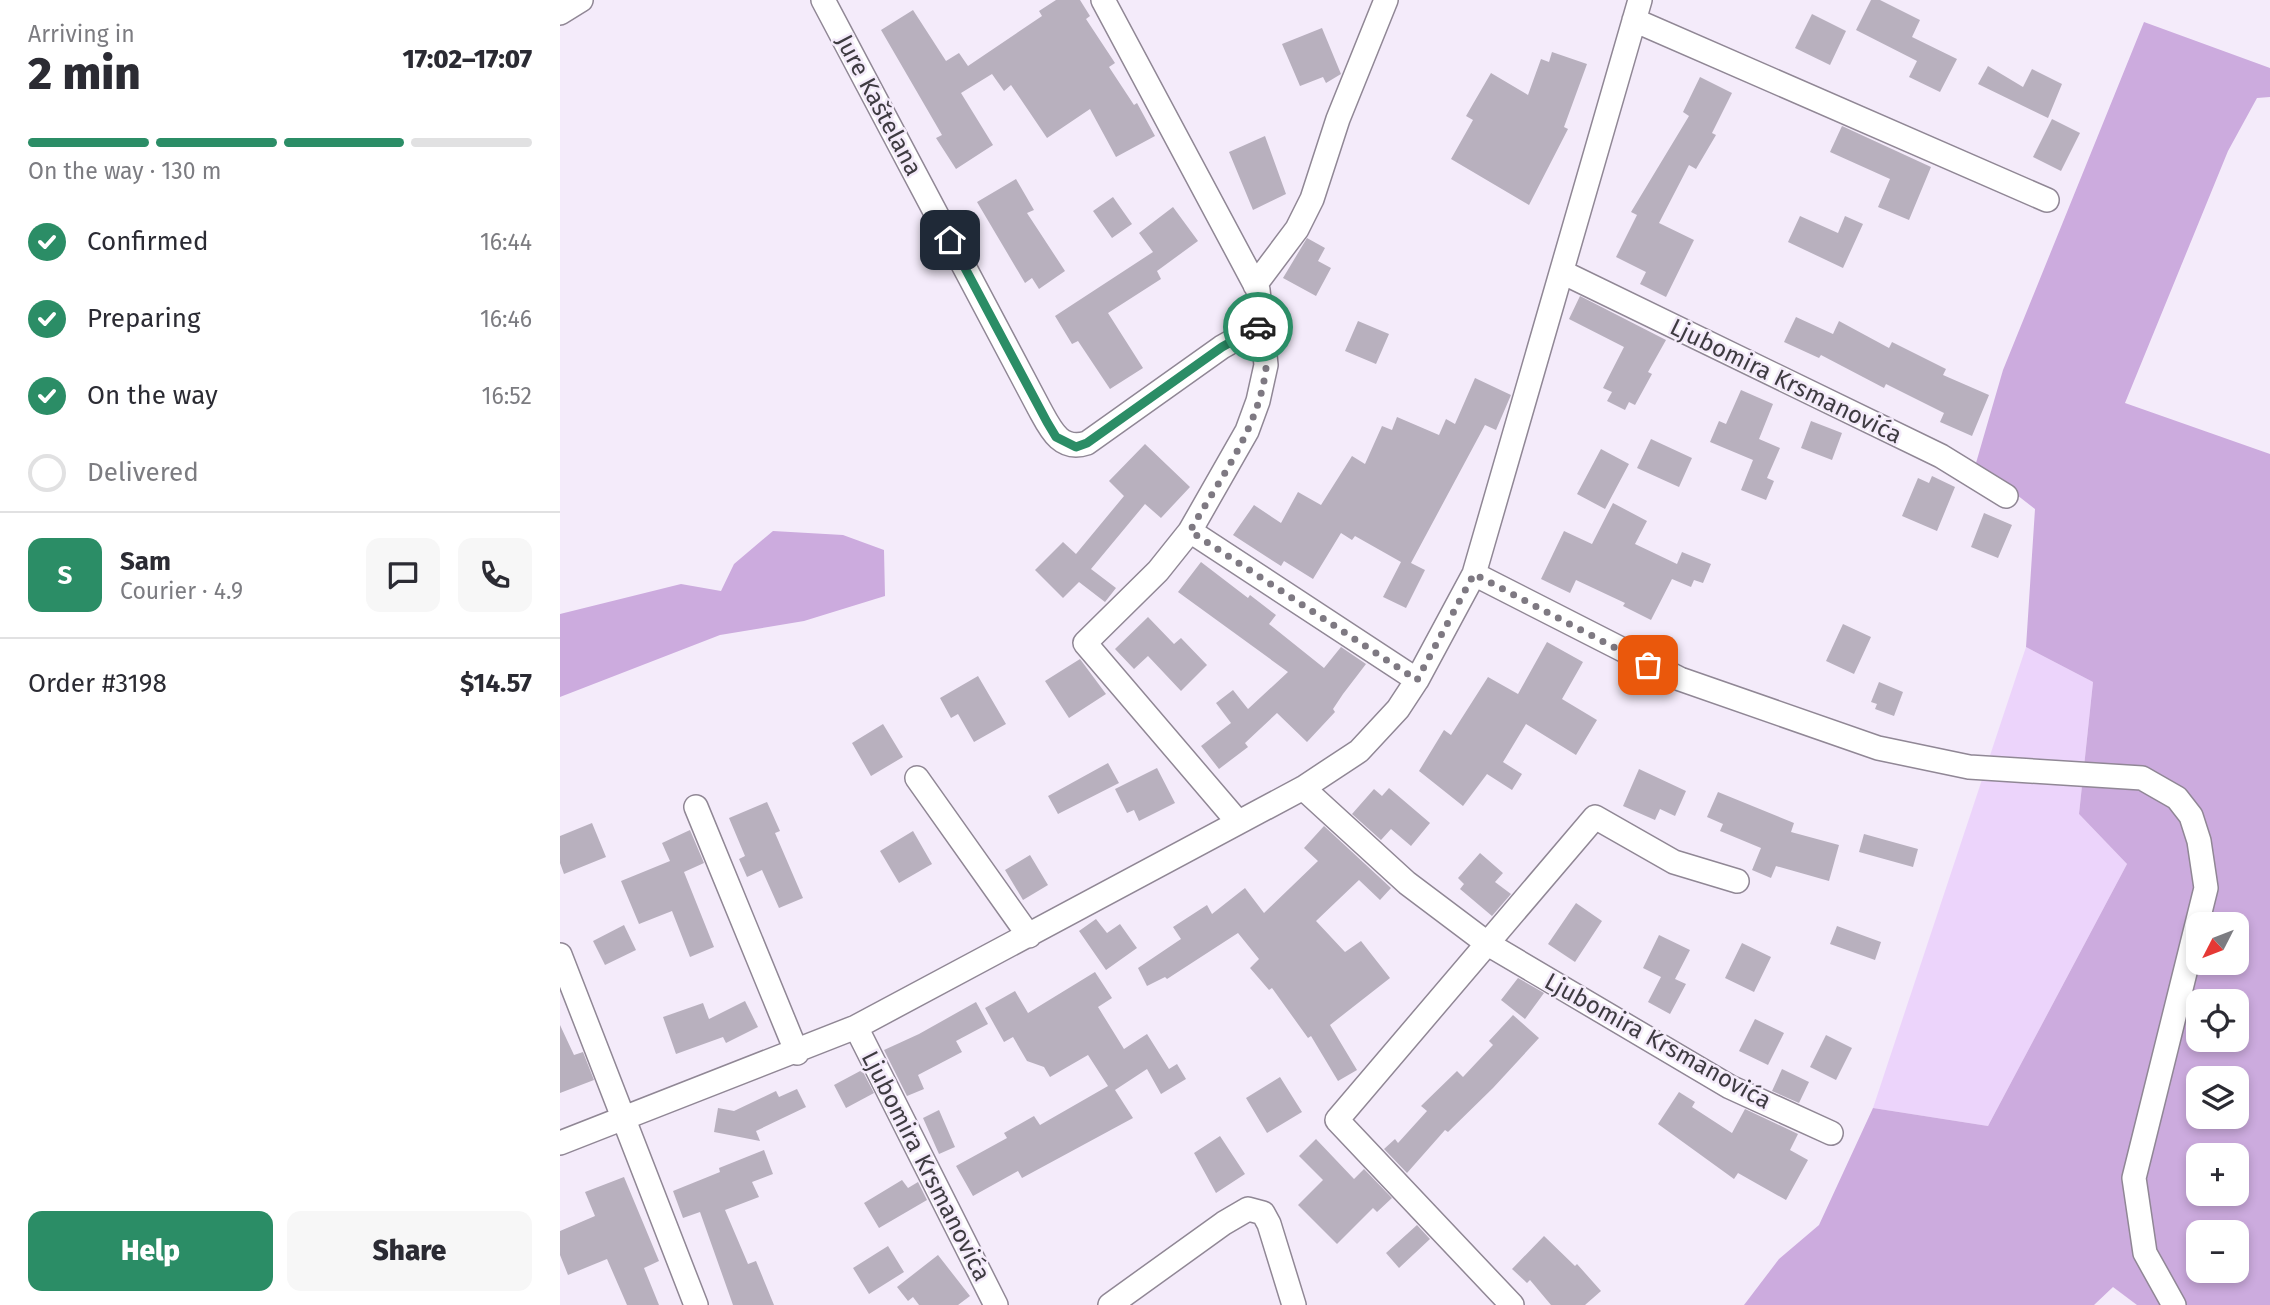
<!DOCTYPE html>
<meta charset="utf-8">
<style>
:root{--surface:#fff;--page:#f7f7f7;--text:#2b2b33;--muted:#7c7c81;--line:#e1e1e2;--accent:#2b8d66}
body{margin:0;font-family:"Fira Sans",sans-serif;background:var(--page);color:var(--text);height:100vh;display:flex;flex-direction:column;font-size:26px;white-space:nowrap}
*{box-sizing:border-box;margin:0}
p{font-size:23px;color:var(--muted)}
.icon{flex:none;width:38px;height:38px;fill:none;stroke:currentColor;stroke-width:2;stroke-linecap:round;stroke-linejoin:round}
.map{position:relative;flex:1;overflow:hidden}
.panel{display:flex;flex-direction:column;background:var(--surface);width:560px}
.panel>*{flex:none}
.needle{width:46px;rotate:228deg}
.controls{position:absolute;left:1626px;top:912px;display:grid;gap:14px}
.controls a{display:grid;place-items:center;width:63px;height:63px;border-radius:14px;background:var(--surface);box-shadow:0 4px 10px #0003;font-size:35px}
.pin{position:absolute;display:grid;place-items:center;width:60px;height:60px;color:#fff;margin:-30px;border-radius:14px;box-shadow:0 4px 10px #0006}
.courier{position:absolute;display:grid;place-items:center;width:70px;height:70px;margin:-35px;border:5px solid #2b8d66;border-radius:50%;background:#fff;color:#222;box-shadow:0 2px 9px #0007}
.summary em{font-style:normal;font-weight:800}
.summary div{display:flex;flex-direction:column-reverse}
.summary{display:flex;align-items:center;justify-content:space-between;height:119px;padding:0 28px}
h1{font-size:46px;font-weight:800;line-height:52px}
.bar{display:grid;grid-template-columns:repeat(4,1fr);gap:10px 7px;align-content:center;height:84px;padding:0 28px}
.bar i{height:9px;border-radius:5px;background:var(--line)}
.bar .active{background:var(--accent)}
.bar p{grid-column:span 4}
.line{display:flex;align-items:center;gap:18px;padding:0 28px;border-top:2px solid var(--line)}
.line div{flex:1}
.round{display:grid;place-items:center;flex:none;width:74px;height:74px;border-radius:14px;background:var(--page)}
ol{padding:0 28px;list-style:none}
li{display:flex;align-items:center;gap:21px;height:77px}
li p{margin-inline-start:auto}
li .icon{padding:7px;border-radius:50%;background:var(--accent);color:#fff;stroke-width:4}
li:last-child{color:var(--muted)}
li i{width:38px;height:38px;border:4px solid var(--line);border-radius:50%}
.button{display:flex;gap:14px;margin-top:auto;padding:14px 28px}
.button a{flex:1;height:80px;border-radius:14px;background:var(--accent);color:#fff;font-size:28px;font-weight:800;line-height:80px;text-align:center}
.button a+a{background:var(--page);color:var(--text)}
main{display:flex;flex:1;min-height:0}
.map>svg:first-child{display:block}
.green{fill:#ecd4fb}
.forest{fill:#ccabde;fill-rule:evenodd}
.building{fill:#b8b0be}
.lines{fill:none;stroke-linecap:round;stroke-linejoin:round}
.street-casing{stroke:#908795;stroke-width:26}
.street{stroke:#fff;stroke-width:23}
.done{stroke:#7e7982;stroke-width:7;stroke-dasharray:0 12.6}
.route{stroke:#2b8d66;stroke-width:9}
.labels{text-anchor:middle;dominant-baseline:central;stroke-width:5;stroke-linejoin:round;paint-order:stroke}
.street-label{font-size:24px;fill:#3e3b41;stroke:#f4ebfa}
</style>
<main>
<section class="panel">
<div class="summary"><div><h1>2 min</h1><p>Arriving in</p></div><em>17:02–17:07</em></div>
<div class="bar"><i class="active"></i><i class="active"></i><i class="active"></i><i></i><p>On the way · 130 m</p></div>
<ol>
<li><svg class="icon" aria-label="check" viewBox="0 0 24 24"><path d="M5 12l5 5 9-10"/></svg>Confirmed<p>16:44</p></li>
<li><svg class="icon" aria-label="check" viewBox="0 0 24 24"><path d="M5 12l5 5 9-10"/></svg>Preparing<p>16:46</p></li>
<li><svg class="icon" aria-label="check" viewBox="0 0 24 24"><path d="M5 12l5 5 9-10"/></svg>On the way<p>16:52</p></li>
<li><i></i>Delivered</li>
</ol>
<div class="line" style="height:126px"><b class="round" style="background:var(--accent);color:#fff">S</b><div><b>Sam</b><p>Courier · 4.9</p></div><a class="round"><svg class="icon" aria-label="chat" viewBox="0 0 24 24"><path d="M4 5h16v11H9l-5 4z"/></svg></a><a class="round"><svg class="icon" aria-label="phone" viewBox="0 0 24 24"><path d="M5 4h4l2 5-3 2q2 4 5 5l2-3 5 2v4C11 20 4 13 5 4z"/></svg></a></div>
<div class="line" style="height:91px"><div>Order #3198</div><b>$14.57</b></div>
<div class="button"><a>Help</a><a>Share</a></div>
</section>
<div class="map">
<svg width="1710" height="1305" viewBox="0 0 1710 1305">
<rect width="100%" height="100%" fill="#f4ebfa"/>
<path class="green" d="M 1466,647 L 1533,682 L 1519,814 L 1567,864 L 1428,1126 L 1313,1108 Z"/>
<path class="forest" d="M 1584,22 L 1710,68 L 1710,97 L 1697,98 L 1668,151 L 1565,403 L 1710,454 L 1710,1305 L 1577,1305 L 1553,1287 L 1534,1305 L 1184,1305 L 1219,1259 L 1259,1225 L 1313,1108 L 1428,1126 L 1567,864 L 1519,814 L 1533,682 L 1466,647 L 1475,509 L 1416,463 L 1443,370 ZM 1638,924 L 1676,924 L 1676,962 L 1638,962 ZM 1638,1001 L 1676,1001 L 1676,1040 L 1638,1040 ZM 1638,1078 L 1676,1078 L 1676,1116 L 1638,1116 ZM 1638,1155 L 1676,1155 L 1676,1194 L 1638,1194 ZM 1638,1232 L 1676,1232 L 1676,1270 L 1638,1270 Z
M 213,531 L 283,535 L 324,550 L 325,596 L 244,621 L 160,635 L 0,697 L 0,614 L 121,584 L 161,591 L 174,564 Z"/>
<path class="building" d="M 496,0 L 520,0 L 530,16 L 526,19 L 555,63 L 549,67 L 574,105 L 577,103 L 595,136 L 556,157 L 530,109 L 487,138 L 451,85 L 444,91 L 432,74 L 401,93 L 433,145 L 396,169 L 376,138 L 382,135 L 321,30 L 353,10 L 386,61 L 399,53 L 408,66 L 482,16 L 479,11 Z
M 1311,0 L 1320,0 L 1360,20 L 1352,37 L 1397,59 L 1380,92 L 1349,77 L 1357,61 L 1296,30 Z
M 1252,14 L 1286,31 L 1270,65 L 1235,48 Z
M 762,28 L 781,74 L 766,83 L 763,77 L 740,86 L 722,44 Z
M 992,52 L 1027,64 L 1004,127 L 1008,129 L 969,205 L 891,159 L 913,120 L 906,116 L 931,73 L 968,95 L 981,59 L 989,62 Z
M 1428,66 L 1463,87 L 1472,69 L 1502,84 L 1488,118 L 1418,84 Z
M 1140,77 L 1172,93 L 1152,133 L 1156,135 L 1136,169 L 1129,165 L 1099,223 L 1134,240 L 1106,297 L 1080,284 L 1086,272 L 1056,257 L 1077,215 L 1071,212 L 1129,116 L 1123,112 Z
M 1492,119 L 1520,133 L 1501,171 L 1473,157 Z
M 1282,126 L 1371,167 L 1349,220 L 1318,207 L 1330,179 L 1270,152 Z
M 705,136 L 726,194 L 693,210 L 669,152 Z
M 456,179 L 474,210 L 467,213 L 505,271 L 479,289 L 472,278 L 465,283 L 417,202 Z
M 553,197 L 572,224 L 552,238 L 533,211 Z
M 613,207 L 638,241 L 597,271 L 601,279 L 548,313 L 583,368 L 550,389 L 518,341 L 512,344 L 495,316 L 593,252 L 579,233 Z
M 1240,216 L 1278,233 L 1285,216 L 1303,224 L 1283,268 L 1228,242 Z
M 747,238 L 765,248 L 758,261 L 771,268 L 756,296 L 723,278 Z
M 1020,296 L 1106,340 L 1088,372 L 1092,374 L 1075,405 L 1069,402 L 1065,410 L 1047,401 L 1052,392 L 1043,388 L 1064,347 L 1009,319 Z
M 1236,317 L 1273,334 L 1279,321 L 1329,348 L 1332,342 L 1386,369 L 1383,375 L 1429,395 L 1412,436 L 1380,422 L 1384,413 L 1326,384 L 1324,388 L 1261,355 L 1259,358 L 1224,342 Z
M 798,321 L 829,334 L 816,364 L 785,351 Z
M 915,378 L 951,395 L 936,430 L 925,425 L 851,563 L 865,570 L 846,608 L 823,597 L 841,562 L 795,536 L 792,540 L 781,533 L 753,579 L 724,561 L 721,566 L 673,535 L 694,505 L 721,523 L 738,492 L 761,505 L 792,456 L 805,464 L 822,426 L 832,430 L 837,417 L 879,435 L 886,419 L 895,424 Z
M 1181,390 L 1213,404 L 1199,439 L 1220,448 L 1207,478 L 1214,481 L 1206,500 L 1181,490 L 1193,460 L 1150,442 L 1159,421 L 1166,424 Z
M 1251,421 L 1282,433 L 1272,460 L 1241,448 Z
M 1091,439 L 1132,458 L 1119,487 L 1077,468 Z
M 585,444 L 630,487 L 601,518 L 585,504 L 531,569 L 556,588 L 545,602 L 519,582 L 503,598 L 475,570 L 503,542 L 516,554 L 564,496 L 549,481 Z
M 1041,449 L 1069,464 L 1045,509 L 1017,494 Z
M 1372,476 L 1395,487 L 1377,531 L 1342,516 L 1358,478 L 1369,483 Z
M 1053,503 L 1087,521 L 1075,544 L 1117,564 L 1122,552 L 1151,564 L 1143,583 L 1134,580 L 1131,587 L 1112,579 L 1091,620 L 1063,606 L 1065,603 L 1016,580 L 1010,593 L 981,579 L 1004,531 L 1032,544 Z
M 1424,513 L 1452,525 L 1438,558 L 1411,547 Z
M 641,562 L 688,598 L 690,595 L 716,615 L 709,624 L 764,668 L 781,647 L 806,664 L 783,694 L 773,709 L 775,712 L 747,742 L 717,713 L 685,743 L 688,747 L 659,769 L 641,746 L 671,723 L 656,703 L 673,690 L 688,709 L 728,672 L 618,592 Z
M 588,617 L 614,644 L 621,638 L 647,665 L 621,691 L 588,656 L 574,669 L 555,649 Z
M 1283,624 L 1311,637 L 1294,674 L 1266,661 Z
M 987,642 L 1023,662 L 1002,699 L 1037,720 L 1016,755 L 966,724 L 943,762 L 962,774 L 952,790 L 927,774 L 903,806 L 859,771 L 884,730 L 891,735 L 928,677 L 958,694 Z
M 520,659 L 546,694 L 509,718 L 485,681 Z
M 418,676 L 446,724 L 414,742 L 398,714 L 391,718 L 380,698 Z
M 1319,682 L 1343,692 L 1334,716 L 1315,709 L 1317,704 L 1311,702 Z
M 323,724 L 343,757 L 311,776 L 292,743 Z
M 548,763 L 559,783 L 498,814 L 488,796 Z
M 597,768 L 615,803 L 579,821 L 574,810 L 567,813 L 555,789 Z
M 1079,769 L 1126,791 L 1115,816 L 1100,809 L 1095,820 L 1063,806 Z
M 829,788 L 870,823 L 851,846 L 831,829 L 821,840 L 792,814 L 814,789 L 822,796 Z
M 1158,792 L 1234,823 L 1231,832 L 1279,845 L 1269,881 L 1216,866 L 1211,878 L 1192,870 L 1201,848 L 1160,831 L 1163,824 L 1147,817 Z
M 207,802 L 220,831 L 215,833 L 243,898 L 219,908 L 202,870 L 187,877 L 179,859 L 185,856 L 169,818 Z
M 32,823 L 46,857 L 4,874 L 0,863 L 0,836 Z
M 764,826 L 831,888 L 820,900 L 799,880 L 756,921 L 785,952 L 801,941 L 830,978 L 770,1025 L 797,1070 L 778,1081 L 751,1036 L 748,1038 L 712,988 L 709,990 L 690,968 L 699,959 L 678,933 L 607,979 L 605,977 L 587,986 L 578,968 L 621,939 L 613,927 L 647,905 L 652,914 L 685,888 L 704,913 L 758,861 L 744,848 Z
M 130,830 L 144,863 L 124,872 L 154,947 L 130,957 L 112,911 L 79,924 L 61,881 L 110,861 L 102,843 Z
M 353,831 L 372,864 L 339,883 L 320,851 Z
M 1304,834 L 1358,849 L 1353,867 L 1299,852 Z
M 920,853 L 943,873 L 935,882 L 951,894 L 932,916 L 900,889 L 904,884 L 898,878 Z
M 470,855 L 488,885 L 463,900 L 445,870 Z
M 1016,903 L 1042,921 L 1015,962 L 988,944 Z
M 536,919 L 547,933 L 560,924 L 577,948 L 546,970 L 519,931 Z
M 64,925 L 76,950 L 45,965 L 33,941 Z
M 1277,926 L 1321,942 L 1315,960 L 1270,944 Z
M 1099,935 L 1130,950 L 1115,979 L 1126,984 L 1110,1014 L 1088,1002 L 1101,977 L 1083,968 Z
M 1182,943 L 1211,957 L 1194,992 L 1165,978 Z
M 535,972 L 552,998 L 538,1007 L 564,1049 L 587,1034 L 609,1069 L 617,1064 L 626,1079 L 601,1094 L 587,1069 L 555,1090 L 573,1118 L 462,1178 L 458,1171 L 413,1196 L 396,1166 L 447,1138 L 444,1133 L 474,1116 L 480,1125 L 548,1086 L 528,1055 L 490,1077 L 484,1067 L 467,1061 L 453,1037 L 444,1042 L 425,1008 L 455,991 L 468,1013 Z
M 958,978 L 984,993 L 965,1019 L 941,1000 Z
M 185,1001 L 198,1027 L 166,1043 L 163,1037 L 116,1054 L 103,1017 L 143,1003 L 149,1019 Z
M 416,1002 L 428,1024 L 396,1041 L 402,1052 L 358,1075 L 364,1089 L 347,1096 L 324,1050 L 359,1034 Z
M 953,1015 L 979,1038 L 933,1088 L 888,1132 L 885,1130 L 847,1173 L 824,1149 L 835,1139 L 838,1143 L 867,1111 L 861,1106 L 897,1071 L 903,1077 L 933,1045 L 929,1041 Z
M 1195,1019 L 1224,1033 L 1208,1065 L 1179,1051 Z
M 0,1025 L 14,1055 L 23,1052 L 34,1080 L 0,1093 Z
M 1266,1035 L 1292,1048 L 1276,1080 L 1250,1067 Z
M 1222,1069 L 1249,1082 L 1239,1103 L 1212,1091 Z
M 302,1070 L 314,1093 L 286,1108 L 274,1085 Z
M 720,1077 L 742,1112 L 707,1133 L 686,1098 Z
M 237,1089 L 246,1107 L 196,1131 L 200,1141 L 154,1132 L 158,1108 L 174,1111 L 216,1091 L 219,1097 Z
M 1119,1092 L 1135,1102 L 1132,1107 L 1172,1133 L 1185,1109 L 1238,1134 L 1230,1150 L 1248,1160 L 1226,1200 L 1178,1173 L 1174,1179 L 1098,1124 Z
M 379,1110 L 395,1147 L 379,1154 L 363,1118 Z
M 660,1136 L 685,1174 L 656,1193 L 634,1153 Z
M 756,1139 L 794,1179 L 804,1169 L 832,1198 L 817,1212 L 813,1208 L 777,1244 L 738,1205 L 763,1180 L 739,1156 Z
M 204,1150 L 213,1174 L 192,1182 L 199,1197 L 165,1210 L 188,1264 L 196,1261 L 214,1305 L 173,1305 L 140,1212 L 123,1218 L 113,1191 L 160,1172 L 159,1168 Z
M 64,1177 L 99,1261 L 84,1268 L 99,1305 L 67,1305 L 47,1259 L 8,1275 L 0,1255 L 0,1231 L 35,1216 L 25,1192 Z
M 342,1180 L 348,1188 L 358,1182 L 367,1200 L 319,1228 L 304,1203 Z
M 857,1225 L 870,1239 L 839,1268 L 826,1253 Z
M 984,1236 L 1015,1266 L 1017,1264 L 1041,1291 L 1025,1305 L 991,1305 L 970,1280 L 967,1283 L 952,1269 Z
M 328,1246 L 344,1272 L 309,1294 L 293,1268 Z
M 378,1255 L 410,1296 L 398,1305 L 359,1305 L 353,1297 L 348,1301 L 337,1287 Z"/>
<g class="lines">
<defs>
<path id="street" d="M 263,0 L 479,408 C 490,428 500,452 527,443 L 662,347 L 703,324
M 543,0 L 698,290 L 706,365 L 698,401 L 687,431 L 630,531 L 857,680
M 0,13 L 21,0
M 1074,20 L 1487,200
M 1002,272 L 1381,456 L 1446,496
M 695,285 L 737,229 L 752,199 L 778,119 L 826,0
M 630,531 L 598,571 L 525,643 L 678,822
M 914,574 L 1120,679 L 1318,748 L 1409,767 L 1582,778 L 1617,798 L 1631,816 L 1639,841 L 1646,888 L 1574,1178 L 1585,1253 L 1614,1305
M 357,778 L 469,936
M 743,788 L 847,883 L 928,944 L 1170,1087 L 1271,1133
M 136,807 L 237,1053
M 0,955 L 136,1305
M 296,1027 L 436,1305
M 0,1143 L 296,1027 L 743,788 L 799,751 L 838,709 L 857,680 L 914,574 L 1080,0
M 550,1305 L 664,1223 L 688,1209 L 703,1213 L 709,1224 L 734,1305
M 952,1305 L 777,1120 L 1035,817 L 1114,862 L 1177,881"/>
</defs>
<use href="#street" class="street-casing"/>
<use href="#street" class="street"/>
</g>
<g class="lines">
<path class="done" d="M 698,327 L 703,324 C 704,338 707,354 706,368 C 699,428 659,480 630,531 L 857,680 L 914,574 L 1088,665"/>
<path class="route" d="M 390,240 L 487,422 L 496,437 L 516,447 L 527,443 L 662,347 L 698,327"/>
</g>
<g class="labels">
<g class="street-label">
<text transform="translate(319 105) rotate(62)">Jure Kaštelana</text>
<text transform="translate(1226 381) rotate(26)">Ljubomira Krsmanovića</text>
<text transform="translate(1098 1041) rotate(29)">Ljubomira Krsmanovića</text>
<text transform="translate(366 1166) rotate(63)">Ljubomira Krsmanovića</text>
</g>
</g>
</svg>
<div class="controls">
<a><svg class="needle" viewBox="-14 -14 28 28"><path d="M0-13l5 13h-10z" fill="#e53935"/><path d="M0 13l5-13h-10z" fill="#7c7c81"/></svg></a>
<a><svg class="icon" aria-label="locate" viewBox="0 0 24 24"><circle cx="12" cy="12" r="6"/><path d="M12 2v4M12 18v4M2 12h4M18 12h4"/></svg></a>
<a><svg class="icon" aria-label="layers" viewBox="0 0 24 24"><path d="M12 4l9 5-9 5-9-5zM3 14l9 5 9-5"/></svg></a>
<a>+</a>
<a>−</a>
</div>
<div class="pin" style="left:1088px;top:665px;background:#ea580c"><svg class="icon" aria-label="bag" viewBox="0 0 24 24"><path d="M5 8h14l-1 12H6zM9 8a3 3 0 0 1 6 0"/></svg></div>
<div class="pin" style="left:390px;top:240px;background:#1f2937"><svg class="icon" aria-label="home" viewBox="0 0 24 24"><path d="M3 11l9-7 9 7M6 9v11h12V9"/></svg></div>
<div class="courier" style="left:698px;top:327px"><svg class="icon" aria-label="car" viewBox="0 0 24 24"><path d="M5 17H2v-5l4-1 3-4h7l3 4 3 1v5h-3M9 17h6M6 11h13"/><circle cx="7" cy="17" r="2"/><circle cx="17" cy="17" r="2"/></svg></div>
</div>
</main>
